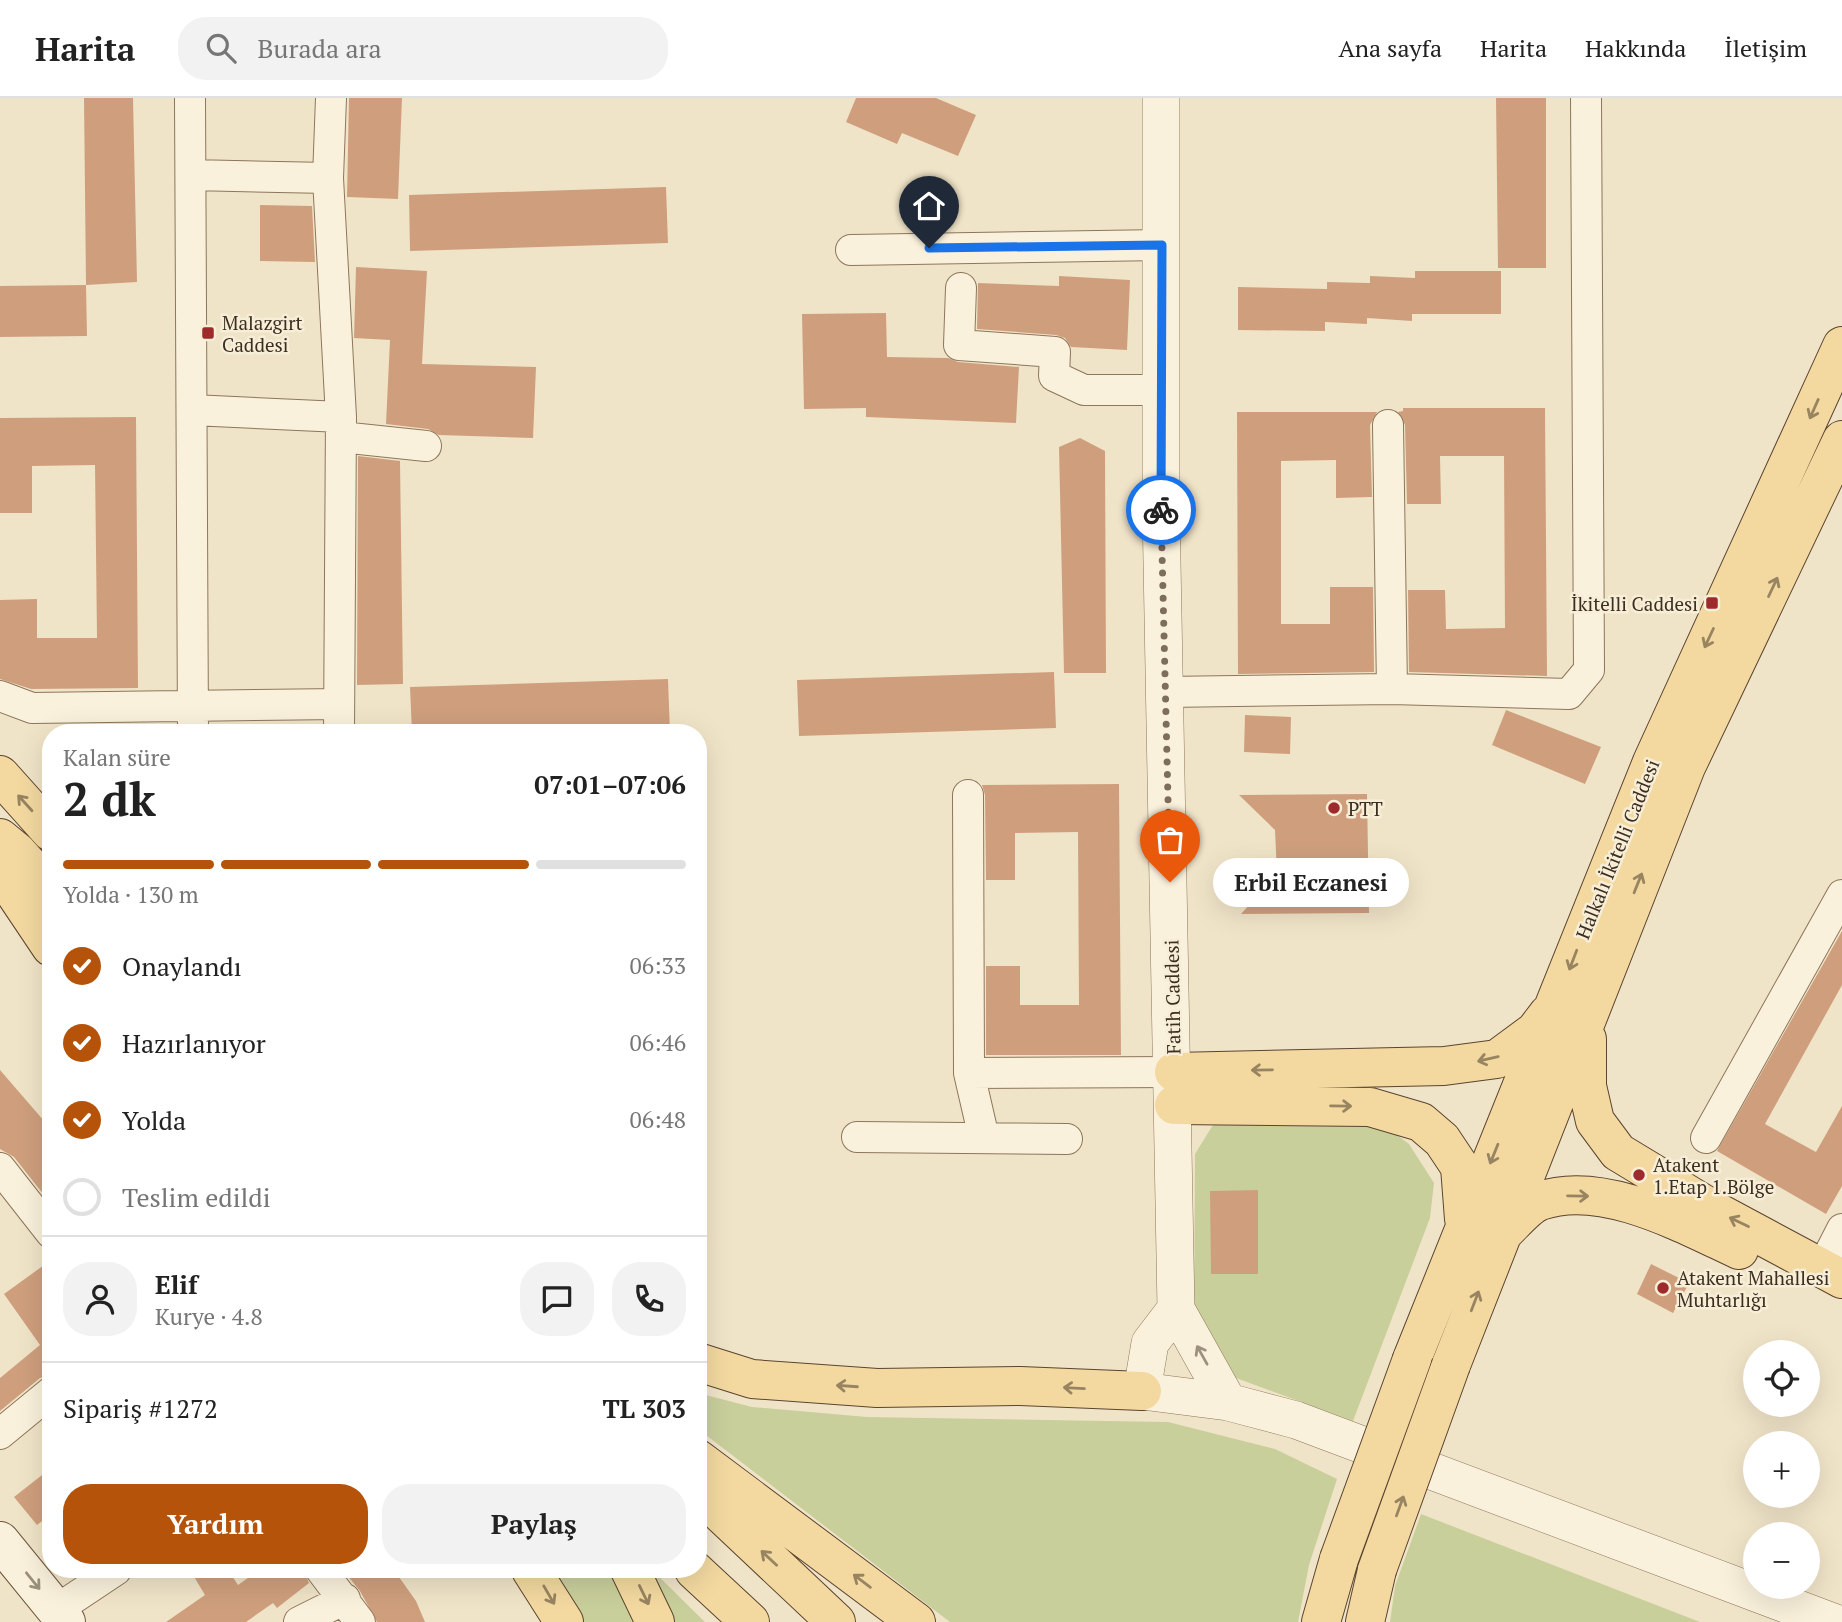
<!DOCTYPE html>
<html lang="tr">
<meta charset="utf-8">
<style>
:root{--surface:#fff;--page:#f2f2f2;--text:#222;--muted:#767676;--line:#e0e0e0;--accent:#b45309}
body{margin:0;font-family:"PT Serif",serif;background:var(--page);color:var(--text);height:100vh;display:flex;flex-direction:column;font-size:26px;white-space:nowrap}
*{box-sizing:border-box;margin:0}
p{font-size:23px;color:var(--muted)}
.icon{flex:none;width:38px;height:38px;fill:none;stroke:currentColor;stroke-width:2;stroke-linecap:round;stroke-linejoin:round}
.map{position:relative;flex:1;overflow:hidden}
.drawer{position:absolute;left:42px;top:626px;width:665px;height:854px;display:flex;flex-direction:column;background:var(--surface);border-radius:28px;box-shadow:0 7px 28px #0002}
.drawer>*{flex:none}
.controls{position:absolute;left:1743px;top:1242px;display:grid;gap:14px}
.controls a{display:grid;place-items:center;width:77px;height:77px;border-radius:50%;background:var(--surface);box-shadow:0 7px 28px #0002;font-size:35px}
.pin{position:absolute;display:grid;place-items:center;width:60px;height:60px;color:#fff;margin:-72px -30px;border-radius:50% 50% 50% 0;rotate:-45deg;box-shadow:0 0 7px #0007}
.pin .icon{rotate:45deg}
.courier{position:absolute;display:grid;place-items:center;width:70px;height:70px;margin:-35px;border:5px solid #1a73e8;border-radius:50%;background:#fff;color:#222;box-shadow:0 2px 9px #0007}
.bubble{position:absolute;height:49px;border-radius:24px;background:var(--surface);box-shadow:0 7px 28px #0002;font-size:23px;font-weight:700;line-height:49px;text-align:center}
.overview em{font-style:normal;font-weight:700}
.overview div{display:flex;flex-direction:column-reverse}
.overview{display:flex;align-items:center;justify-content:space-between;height:119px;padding:0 21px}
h1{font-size:46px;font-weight:700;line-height:52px}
.bar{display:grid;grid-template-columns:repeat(4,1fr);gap:10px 7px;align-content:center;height:84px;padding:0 21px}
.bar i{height:9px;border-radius:5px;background:var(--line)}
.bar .active{background:var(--accent)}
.bar p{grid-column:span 4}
.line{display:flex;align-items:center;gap:18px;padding:0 21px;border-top:2px solid var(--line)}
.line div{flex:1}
.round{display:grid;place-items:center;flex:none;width:74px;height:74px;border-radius:28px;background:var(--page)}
ol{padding:0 21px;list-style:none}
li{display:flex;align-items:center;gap:21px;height:77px}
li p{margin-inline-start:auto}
li .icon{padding:7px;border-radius:50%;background:var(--accent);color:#fff;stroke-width:4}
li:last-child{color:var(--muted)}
li i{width:38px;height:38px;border:4px solid var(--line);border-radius:50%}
.action{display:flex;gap:14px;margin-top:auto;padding:14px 21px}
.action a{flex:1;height:80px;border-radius:28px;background:var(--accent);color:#fff;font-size:28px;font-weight:700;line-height:80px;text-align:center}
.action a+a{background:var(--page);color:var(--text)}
header{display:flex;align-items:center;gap:42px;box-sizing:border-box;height:98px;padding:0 35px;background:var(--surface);border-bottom:2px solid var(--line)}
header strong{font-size:33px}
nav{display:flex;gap:38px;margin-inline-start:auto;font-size:24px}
.search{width:490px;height:63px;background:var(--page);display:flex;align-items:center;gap:18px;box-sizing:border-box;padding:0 24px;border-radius:28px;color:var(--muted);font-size:26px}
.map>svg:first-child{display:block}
.green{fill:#c9cf9b}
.building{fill:#cf9f7d}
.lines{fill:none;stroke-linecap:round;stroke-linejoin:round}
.minor-casing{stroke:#8d765c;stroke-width:32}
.tertiary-casing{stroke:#8d765c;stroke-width:38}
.secondary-casing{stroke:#6f573f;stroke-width:40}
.primary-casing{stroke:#5b4430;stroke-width:40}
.minor{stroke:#faf1dc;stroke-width:30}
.tertiary{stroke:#faf1dc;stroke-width:37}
.secondary{stroke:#faf1dc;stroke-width:38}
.primary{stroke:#f3d9a0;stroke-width:38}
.primary-bridge-casing{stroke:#5b4430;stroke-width:40;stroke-linecap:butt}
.primary-bridge{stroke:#f3d9a0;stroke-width:38}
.oneway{stroke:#988460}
.oneway2{stroke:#9c907e}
.done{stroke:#7c6e5b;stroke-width:7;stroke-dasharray:0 12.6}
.route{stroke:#1a73e8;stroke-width:9}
.poi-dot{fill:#9e2a2b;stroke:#f7eed8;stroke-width:2.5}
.labels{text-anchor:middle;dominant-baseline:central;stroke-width:5;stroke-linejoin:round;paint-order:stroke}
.poi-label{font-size:19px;fill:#3d2e20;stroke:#f7eed8;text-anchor:start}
.street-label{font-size:19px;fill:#3d2e20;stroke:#f7eed8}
</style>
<header>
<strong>Harita</strong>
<div class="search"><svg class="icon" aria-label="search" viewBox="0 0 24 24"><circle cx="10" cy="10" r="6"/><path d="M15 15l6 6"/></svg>Burada ara</div>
<nav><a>Ana sayfa</a><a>Harita</a><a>Hakkında</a><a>İletişim</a></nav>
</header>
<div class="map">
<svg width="1842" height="1524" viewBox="0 0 1842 1524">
<rect width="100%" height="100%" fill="#f0e4c8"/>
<path class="green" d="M 1216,1022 L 1385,1028 L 1409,1046 L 1434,1085 L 1430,1120 L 1353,1323 L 1236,1280 L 1194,1217 L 1195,1056 Z
M 698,1295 L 752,1309 L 867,1319 L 1168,1324 L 1275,1351 L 1337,1381 L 1309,1467 L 1298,1524 L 950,1524 L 698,1331 Z
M 1421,1416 L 1700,1524 L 1390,1524 L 1395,1488 Z
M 547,1472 L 611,1472 L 637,1524 L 577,1524 Z
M 649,1472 L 652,1472 L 705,1524 L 669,1524 Z"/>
<path class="building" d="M 84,0 L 133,0 L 137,184 L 86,187 Z
M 349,0 L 402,0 L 398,101 L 347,99 Z
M 856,0 L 936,0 L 976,17 L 958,58 L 902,35 L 897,46 L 846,24 Z
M 1496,0 L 1546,0 L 1546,170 L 1498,170 Z
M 666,89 L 668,145 L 410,153 L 409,97 Z
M 260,107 L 312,108 L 315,164 L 260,163 Z
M 356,169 L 427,173 L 422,266 L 536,269 L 533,340 L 439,337 L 428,331 L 386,326 L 390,242 L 354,240 Z
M 1415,173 L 1501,173 L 1501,216 L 1412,216 L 1412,223 L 1367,220 L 1367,226 L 1325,224 L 1325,233 L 1238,232 L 1238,189 L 1327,191 L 1327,184 L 1370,185 L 1370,178 L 1415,180 Z
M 1059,178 L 1130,182 L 1127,252 L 1071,249 L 1065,240 L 1056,237 L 977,231 L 978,185 L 1059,188 Z
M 86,187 L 87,238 L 0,239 L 0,188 Z
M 886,215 L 887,259 L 948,260 L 958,264 L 1019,269 L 1016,325 L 866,319 L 866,310 L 804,311 L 802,216 Z
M 1403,310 L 1545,310 L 1547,578 L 1409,574 L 1408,492 L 1445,492 L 1446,531 L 1505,530 L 1504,358 L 1440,358 L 1441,406 L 1407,406 L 1405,327 L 1398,314 L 1403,313 Z
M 1237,314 L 1377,314 L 1370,327 L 1372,399 L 1336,400 L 1336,362 L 1281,363 L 1281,526 L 1330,526 L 1330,489 L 1373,489 L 1374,574 L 1238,576 Z
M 136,319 L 138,590 L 31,591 L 0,581 L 0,502 L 37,501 L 37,540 L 97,540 L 95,367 L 32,368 L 32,415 L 0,415 L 0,320 Z
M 1080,340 L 1105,353 L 1106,575 L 1064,575 L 1059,349 Z
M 358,358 L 400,363 L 403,586 L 357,587 Z
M 1054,574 L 1056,630 L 799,638 L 797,582 Z
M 668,581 L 670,635 L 412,635 L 410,589 Z
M 1506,612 L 1601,649 L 1585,686 L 1492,647 Z
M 1245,617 L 1291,619 L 1290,656 L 1244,654 Z
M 1119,686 L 1121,957 L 986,957 L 986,868 L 1020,868 L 1020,907 L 1079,907 L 1078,734 L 1015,735 L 1015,782 L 986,782 L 985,697 L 982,687 Z
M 1367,696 L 1369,815 L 1241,816 L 1277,776 L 1275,732 L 1239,697 Z
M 1842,833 L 1842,887 L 1765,1026 L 1816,1054 L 1842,1008 L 1842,1088 L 1826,1116 L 1717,1053 Z
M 0,972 L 51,1031 L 51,1106 L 14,1059 L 0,1051 Z
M 1258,1092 L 1258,1176 L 1211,1176 L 1210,1093 Z
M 51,1162 L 51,1277 L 40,1280 L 0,1313 L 0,1280 L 40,1247 L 4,1196 Z
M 1651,1166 L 1689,1185 L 1673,1215 L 1637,1196 Z
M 51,1370 L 51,1416 L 37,1427 L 14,1399 Z
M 190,1472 L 228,1472 L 238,1487 L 259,1472 L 304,1472 L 309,1485 L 277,1510 L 273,1505 L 246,1524 L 166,1524 L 205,1497 Z
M 343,1472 L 394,1472 L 416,1503 L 425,1524 L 377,1524 L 360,1493 Z"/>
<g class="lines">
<defs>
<path id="minor" d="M 190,0 L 193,635
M 331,0 L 328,80 L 341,319 L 339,635
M 191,77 L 328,80
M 851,152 L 1162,147
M 961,190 L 959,247 L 1055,254 L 1054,278 L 1084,292 L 1162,292
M 192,312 L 341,319
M 1388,327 L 1392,591
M 341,339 L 426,348
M 1165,594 L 1392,591 L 1569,596 L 1589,572 L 1586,0
M 0,598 L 32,610 L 339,606
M 968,697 L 969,975 L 984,1040
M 969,975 L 1174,974
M 857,1039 L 1067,1041
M 1706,1040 L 1842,797
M 0,1070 L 51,1135
M 1823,1168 L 1842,1131
M 0,1336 L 51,1294
M 321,1472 L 360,1524
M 56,1512 L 116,1472
M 299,1524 L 345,1501"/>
<path id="tertiary" d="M 1161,0 L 1161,411 L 1176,1211 L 1228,1304
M 1176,1211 L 1150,1245 L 1142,1293 L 1228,1304 L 1296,1322 L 1833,1524"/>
<path id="secondary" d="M 0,1443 L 66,1524"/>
<path id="primary" d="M 0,677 L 51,734
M 0,740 L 17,754 L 51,792
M 0,773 L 51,849
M 1587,941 L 1587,988 L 1595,1023 L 1618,1054 L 1717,1114 L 1842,1181
M 1174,974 L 1444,968 L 1497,961 L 1535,933 L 1548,916
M 1174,1007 L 1370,1009 L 1421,1024 L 1442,1042 L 1460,1069 L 1464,1121
M 1503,1135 C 1514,1125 1527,1108 1540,1103 C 1602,1081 1683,1126 1739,1152
M 1412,1261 L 1652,664 L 1842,248
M 698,1264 L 752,1281 L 877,1290 L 1020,1288 L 1142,1293
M 1451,1267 L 1686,669 L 1842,342
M 698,1361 L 916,1524
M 698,1394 L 836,1524
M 531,1472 L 564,1524
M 630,1472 L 655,1524
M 694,1472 L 750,1524
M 1321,1524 L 1339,1461
M 1365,1524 L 1377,1472"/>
</defs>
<use href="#minor" class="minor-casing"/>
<use href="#tertiary" class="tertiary-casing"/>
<use href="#secondary" class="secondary-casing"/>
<use href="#primary" class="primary-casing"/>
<use href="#minor" class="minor"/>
<use href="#tertiary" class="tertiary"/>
<use href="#secondary" class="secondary"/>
<use href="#primary" class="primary"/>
<defs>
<path id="primary-bridge" d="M 1339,1461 L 1412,1261
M 1377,1472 L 1451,1267"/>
</defs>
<use href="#primary-bridge" class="primary-bridge-casing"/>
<use href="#primary-bridge" class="primary-bridge"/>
</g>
<defs><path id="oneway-shaft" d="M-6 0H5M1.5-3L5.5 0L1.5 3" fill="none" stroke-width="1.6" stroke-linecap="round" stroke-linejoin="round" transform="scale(1.75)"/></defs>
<g class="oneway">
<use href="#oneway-shaft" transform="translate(1814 311) rotate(114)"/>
<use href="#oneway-shaft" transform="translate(1773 489) rotate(-65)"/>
<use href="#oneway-shaft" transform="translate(1709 540) rotate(115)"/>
<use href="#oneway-shaft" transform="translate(25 705) rotate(-132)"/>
<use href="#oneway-shaft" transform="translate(1638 785) rotate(-68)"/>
<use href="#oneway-shaft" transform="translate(1573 862) rotate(111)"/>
<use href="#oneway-shaft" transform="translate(1488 961) rotate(167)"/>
<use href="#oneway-shaft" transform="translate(1262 972) rotate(179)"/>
<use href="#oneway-shaft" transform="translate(1341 1008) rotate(1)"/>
<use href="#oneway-shaft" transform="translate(1494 1056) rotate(112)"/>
<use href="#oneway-shaft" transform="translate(1578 1098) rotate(1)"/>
<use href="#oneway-shaft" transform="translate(1739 1124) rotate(-154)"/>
<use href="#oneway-shaft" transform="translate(1475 1203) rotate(-69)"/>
<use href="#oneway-shaft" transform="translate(847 1288) rotate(-176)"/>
<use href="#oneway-shaft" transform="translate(1074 1290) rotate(-177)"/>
<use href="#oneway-shaft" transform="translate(1400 1408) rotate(-70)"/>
<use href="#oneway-shaft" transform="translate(769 1460) rotate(-137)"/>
<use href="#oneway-shaft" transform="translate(862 1483) rotate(-143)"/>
<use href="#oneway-shaft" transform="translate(549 1497) rotate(60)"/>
<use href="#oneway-shaft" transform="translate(644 1497) rotate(64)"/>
</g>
<g class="oneway2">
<use href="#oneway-shaft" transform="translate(1202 1257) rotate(-119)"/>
<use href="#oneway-shaft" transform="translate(33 1483) rotate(51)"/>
</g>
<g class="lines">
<path class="done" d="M 1161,412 L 1170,784"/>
<path class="route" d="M 929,150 L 1162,147 L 1161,412"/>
</g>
<g class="poi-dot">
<rect x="201" y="228" width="14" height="14" rx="3.5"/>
<rect x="1705" y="498" width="14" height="14" rx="3.5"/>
<circle cx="1334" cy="710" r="7"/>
<circle cx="1639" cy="1077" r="7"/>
<circle cx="1663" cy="1190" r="7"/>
</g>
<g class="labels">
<g class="poi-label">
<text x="222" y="224">Malazgirt<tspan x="222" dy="22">Caddesi</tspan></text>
<text x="1698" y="505" text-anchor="end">İkitelli Caddesi</text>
<text x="1348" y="710">PTT</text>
<text x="1653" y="1066">Atakent<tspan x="1653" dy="22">1.Etap 1.Bölge</tspan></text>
<text x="1677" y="1179">Atakent Mahallesi<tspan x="1677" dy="22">Muhtarlığı</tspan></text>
</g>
<g class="street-label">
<text transform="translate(1617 751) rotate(-68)">Halkalı İkitelli Caddesi</text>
<text transform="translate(1172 899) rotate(-91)">Fatih Caddesi</text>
</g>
</g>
</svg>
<div class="controls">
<a><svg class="icon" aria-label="locate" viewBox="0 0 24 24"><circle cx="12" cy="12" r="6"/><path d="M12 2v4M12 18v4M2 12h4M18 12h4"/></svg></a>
<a>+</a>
<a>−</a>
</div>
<div class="pin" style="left:1170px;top:784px;background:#ea580c"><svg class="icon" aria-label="bag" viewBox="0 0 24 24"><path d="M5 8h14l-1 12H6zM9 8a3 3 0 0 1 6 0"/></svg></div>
<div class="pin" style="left:929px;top:150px;background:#1f2937"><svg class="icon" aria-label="home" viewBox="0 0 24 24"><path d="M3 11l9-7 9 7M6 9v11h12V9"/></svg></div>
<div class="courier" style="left:1161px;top:412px"><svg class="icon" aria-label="bike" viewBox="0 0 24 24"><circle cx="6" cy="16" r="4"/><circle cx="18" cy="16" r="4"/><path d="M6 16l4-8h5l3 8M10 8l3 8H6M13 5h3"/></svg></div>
<div class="bubble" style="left:1213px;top:760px;width:196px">Erbil Eczanesi</div>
<section class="drawer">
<div class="overview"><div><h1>2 dk</h1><p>Kalan süre</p></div><em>07:01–07:06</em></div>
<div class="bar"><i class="active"></i><i class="active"></i><i class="active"></i><i></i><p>Yolda · 130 m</p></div>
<ol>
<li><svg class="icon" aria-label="check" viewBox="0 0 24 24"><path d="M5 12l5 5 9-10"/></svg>Onaylandı<p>06:33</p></li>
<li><svg class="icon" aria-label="check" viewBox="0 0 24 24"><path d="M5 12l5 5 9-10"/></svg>Hazırlanıyor<p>06:46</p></li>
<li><svg class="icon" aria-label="check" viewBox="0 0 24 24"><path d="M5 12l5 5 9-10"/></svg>Yolda<p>06:48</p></li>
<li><i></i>Teslim edildi</li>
</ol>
<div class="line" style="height:126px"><a class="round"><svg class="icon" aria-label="person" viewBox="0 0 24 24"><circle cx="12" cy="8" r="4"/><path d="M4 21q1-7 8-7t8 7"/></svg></a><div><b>Elif</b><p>Kurye · 4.8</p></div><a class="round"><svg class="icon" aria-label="chat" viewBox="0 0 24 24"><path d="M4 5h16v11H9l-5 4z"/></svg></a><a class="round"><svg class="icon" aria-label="phone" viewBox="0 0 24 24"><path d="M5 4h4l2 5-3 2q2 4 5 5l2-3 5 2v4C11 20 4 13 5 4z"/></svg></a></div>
<div class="line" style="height:91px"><div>Sipariş #1272</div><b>TL 303</b></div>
<div class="action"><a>Yardım</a><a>Paylaş</a></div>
</section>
</div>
